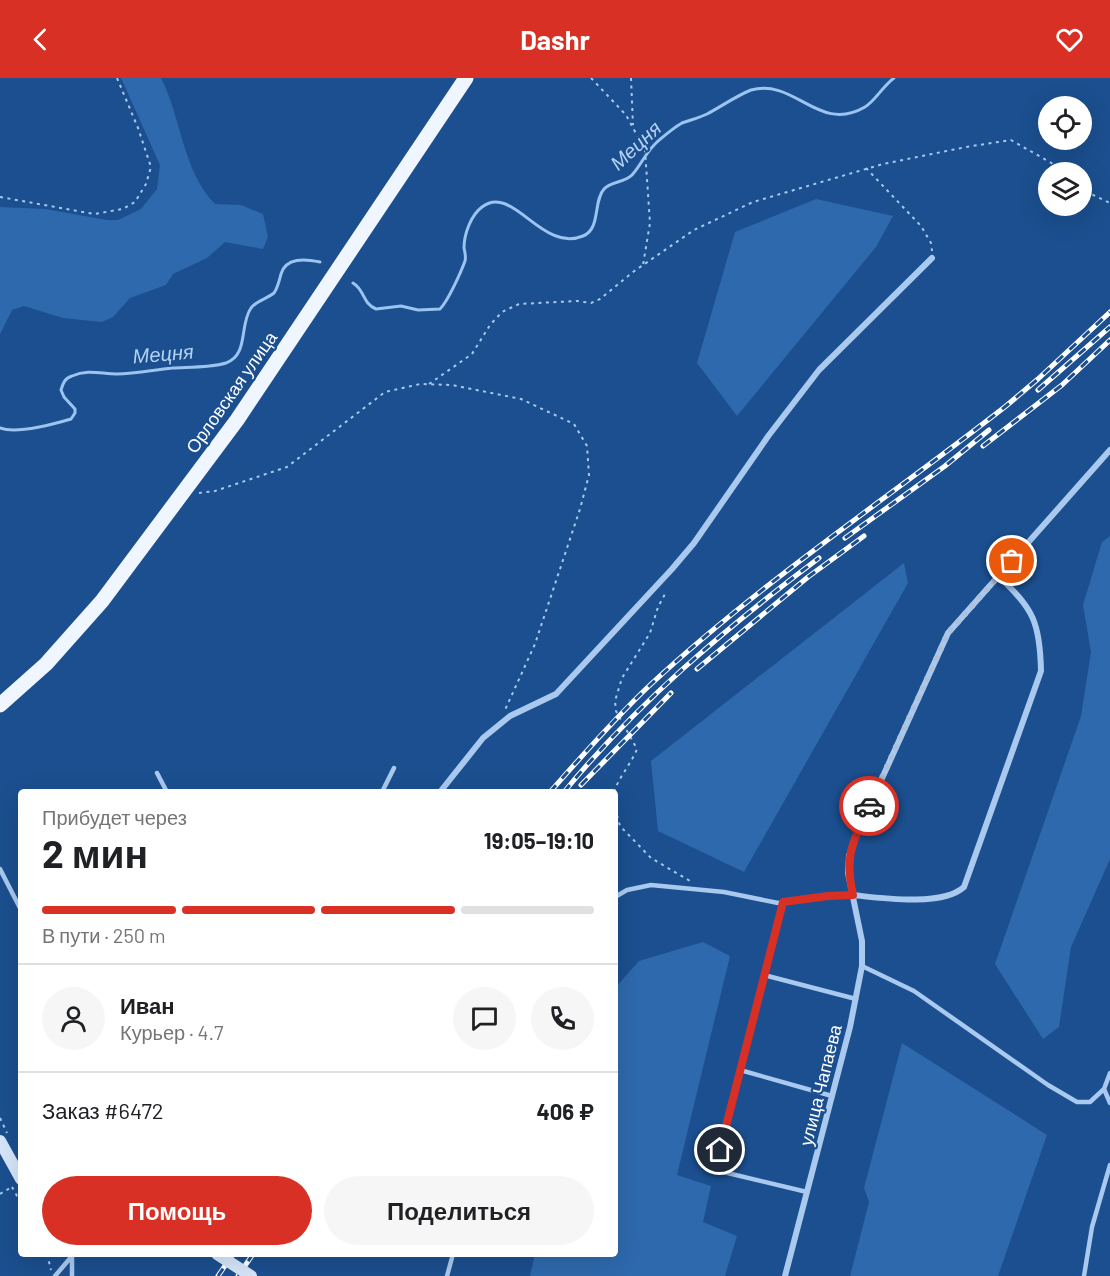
<!DOCTYPE html>
<html lang="ru">
<meta charset="utf-8">
<style>
:root{--surface:#fff;--page:#f6f6f6;--text:#202124;--muted:#757577;--line:#e0e0e0;--accent:#d93025}
body{margin:0;font-family:Barlow,sans-serif;background:var(--page);color:var(--text);height:100vh;display:flex;flex-direction:column;font-size:22px;white-space:nowrap}
*{box-sizing:border-box;margin:0}
p{font-size:20px;color:var(--muted)}
.icon{flex:none;width:33px;height:33px;fill:none;stroke:currentColor;stroke-width:2;stroke-linecap:round;stroke-linejoin:round}
.map{position:relative;flex:1;overflow:hidden}
.details{position:absolute;left:18px;top:711px;width:600px;height:468px;display:flex;flex-direction:column;background:var(--surface);border-radius:6px;box-shadow:0 6px 24px #0002}
.details>*{flex:none}
.tools{position:absolute;left:1038px;top:18px;display:grid;gap:12px}
.tools a{display:grid;place-items:center;width:54px;height:54px;border-radius:50%;background:var(--surface);box-shadow:0 6px 24px #0002;font-size:30px}
.pin{position:absolute;display:grid;place-items:center;width:51px;height:51px;color:#fff;margin:-26px;border:3px solid #fff;border-radius:50%;box-shadow:0 2px 6px #0007}
.courier{position:absolute;display:grid;place-items:center;width:60px;height:60px;margin:-30px;border:4px solid #d93025;border-radius:50%;background:#fff;color:#222;box-shadow:0 2px 8px #0007}
.overview em{font-style:normal;font-weight:700}
.overview div{display:flex;flex-direction:column-reverse}
.overview{display:flex;align-items:center;justify-content:space-between;height:102px;padding:0 24px}
h1{font-size:39px;font-weight:700;line-height:45px}
.bar{display:grid;grid-template-columns:repeat(4,1fr);gap:9px 6px;align-content:center;height:72px;padding:0 24px}
.bar i{height:8px;border-radius:4px;background:var(--line)}
.bar .on{background:var(--accent)}
.bar p{grid-column:span 4}
.line{display:flex;align-items:center;gap:15px;padding:0 24px;border-top:2px solid var(--line)}
.line div{flex:1}
.round{display:grid;place-items:center;flex:none;width:63px;height:63px;border-radius:32px;background:var(--page)}
.action{display:flex;gap:12px;margin-top:auto;padding:12px 24px}
.action a{flex:1;height:69px;border-radius:36px;background:var(--accent);color:#fff;font-size:24px;font-weight:700;line-height:69px;text-align:center}
.action a+a{background:var(--page);color:var(--text)}
header{display:flex;justify-content:space-between;align-items:center;height:78px;padding:0 24px;background:var(--accent);color:#fff;font-size:27px;font-weight:700}
.map>svg:first-child{display:block}
.green{fill:#2e69ad}
.lines{fill:none;stroke-linecap:round;stroke-linejoin:round}
.stream{stroke:#9cc4f0;stroke-width:3}
.path{stroke:#a9c9ee;stroke-width:2;stroke-dasharray:3 4.5;stroke-linecap:butt}
.lane{stroke:#a9c9ee;stroke-width:4.5}
.street{stroke:#a9c9ee;stroke-width:6}
.secondary{stroke:#d6e6fa;stroke-width:12}
.primary{stroke:#f0f6ff;stroke-width:15}
.rail-casing{stroke:#fff;stroke-width:5}
.rail{stroke:#1b4f8f;stroke-width:3;stroke-dasharray:9;stroke-linecap:butt}
.secondary-bridge{stroke:#d6e6fa;stroke-width:12}
.done{stroke:#afc1d8;stroke-width:6;stroke-dasharray:0 10.8}
.route{stroke:#d93025;stroke-width:8}
.labels{text-anchor:middle;dominant-baseline:central;stroke-width:4.5;stroke-linejoin:round;paint-order:stroke}
.street-label{font-size:18px;fill:#fff;stroke:#1b4f8f}
.water-label{font-size:20px;font-style:italic;fill:#b5d3f5;stroke:#1b4f8f}
</style>
<header><svg class="icon" aria-label="back" viewBox="0 0 24 24"><path d="M15 5l-7 7 7 7"/></svg>Dashr<svg class="icon" aria-label="heart" viewBox="0 0 24 24"><path d="M12 20l-8-8c-3-5 5-10 8-4 3-6 11-1 8 4z"/></svg></header>
<div class="map">
<svg width="1110" height="1198" viewBox="0 0 1110 1198">
<rect width="100%" height="100%" fill="#1b4f8f"/>
<path class="green" d="M 121,0 L 161,0 C 182,41 182,92 215,126 L 241,127 L 263,136 L 268,159 L 263,171 L 225,164 L 207,180 L 173,196 L 166,207 L 130,220 L 113,239 L 102,244 L 63,240 L 24,228 L 12,232 L 0,256 L 0,129 L 45,131 L 107,142 L 118,142 L 141,131 L 157,111 L 160,87 Z
M 816,121 L 893,138 L 876,169 L 737,338 L 697,285 L 735,154 Z
M 1110,458 L 1110,781 L 1071,869 L 1059,949 L 1043,961 L 995,886 L 1081,638 L 1091,574 L 1083,527 L 1102,464 Z
M 904,485 L 908,505 L 744,794 L 658,753 L 651,683 Z
M 703,864 L 730,878 L 677,1097 L 711,1108 L 703,1144 L 737,1158 L 725,1198 L 530,1198 L 535,1176 L 615,1176 L 615,910 L 639,883 Z
M 902,965 L 1047,1057 L 998,1198 L 850,1198 L 869,1124 L 864,1110 Z"/>
<g class="lines">
<path class="stream" d="M 353,205 C 365,212 362,225 376,231 L 401,228 L 418,232 L 440,231 C 448,223 461,194 465,183 C 466,179 465,174 464,170 C 464,156 471,137 482,129 C 513,105 541,175 583,158 C 601,151 593,123 604,111 C 611,103 624,105 632,97 C 641,87 646,74 657,64 C 664,58 673,50 682,45 C 690,42 699,40 707,36 C 722,28 736,18 751,12 C 796,0 818,56 865,29 C 875,23 883,8 894,0
M 0,350 C 16,356 54,346 71,341 L 75,335 L 75,331 L 64,319 L 61,312 C 63,305 65,300 72,298 C 88,291 101,296 117,296 C 135,296 153,292 172,290 C 189,289 209,290 226,285 C 249,277 239,247 251,230 C 257,222 267,221 274,215 C 278,209 279,203 281,196 C 286,179 305,181 320,184"/>
<path class="path" d="M 591,0 L 626,37 L 645,72 L 650,145 L 643,187
M 631,0 L 633,47
M 866,90 L 921,148 L 931,165 L 932,173
M 1082,106 L 1091,116 L 1110,125
M 0,119 L 94,136 L 123,131 L 135,124 L 146,106 L 151,89 L 138,50 L 117,0
M 429,306 L 472,276 L 490,247 L 502,234 L 519,226 L 577,223 L 591,225 L 600,221 L 633,194 L 694,152 L 753,124 L 883,86 L 966,69 L 1011,62 L 1067,94
M 199,415 L 215,413 L 287,389 L 385,314 L 420,306 L 452,307 L 521,321 L 574,346 L 587,368 L 589,397 L 580,431 L 535,566 L 505,632
M 614,714 C 619,699 631,686 637,671 L 616,633 L 615,623 L 622,600 L 650,555 L 658,529 L 664,518 L 665,513
M 615,730 L 620,748 L 651,780 L 690,803
M 0,1040 L 7,1055
M 12,1109 L 21,1125
M 0,1116 L 12,1109
M 47,1176 L 51,1192"/>
<path class="lane" d="M 157,695 L 167,714
M 382,714 L 394,690
M 0,791 L 21,832
M 615,819 L 627,812 L 651,807 L 724,814 L 778,825 L 828,818 L 853,817
M 783,824 L 715,1092 L 807,1114
M 862,888 L 914,913 L 1048,1007 L 1077,1024 L 1090,1024 L 1104,1011
M 764,897 L 856,921
M 740,992 L 832,1018
M 1110,995 L 1104,1011 L 1110,1025
M 72,1179 L 72,1198
M 55,1198 L 72,1178
M 447,1198 L 453,1176
M 1084,1198 L 1092,1149 L 1110,1087"/>
<path class="street" d="M 440,714 L 483,660 L 510,638 L 556,616 L 672,491 L 694,465 L 769,357 L 819,292 L 932,180
M 853,817 C 881,820 942,829 964,809 L 1041,593 C 1040,546 1034,530 998,498
M 785,1198 L 850,949 L 862,888 L 862,863 L 848,795 L 849,778 L 854,762 L 948,555 L 1110,372"/>
<path class="secondary" d="M 0,1063 L 21,1101"/>
<path class="primary" d="M 0,627 L 46,586 L 102,523 L 237,342 L 466,0"/>
<defs>
<path id="rail" d="M 1038,312 L 1110,249
M 983,368 L 1062,307 L 1110,262
M 845,460 L 945,388 L 989,352
M 697,591 L 808,499 L 864,458
M 581,707 L 671,615
M 550,714 C 582,678 614,641 649,608 C 760,505 887,421 1006,328 L 1038,301 L 1110,234
M 564,714 C 637,625 727,549 819,480
M 218,1198 L 233,1176
M 238,1198 L 253,1176"/>
</defs>
<use href="#rail" class="rail-casing"/>
<use href="#rail" class="rail"/>
<path class="secondary-bridge" d="M 217,1176 L 251,1198"/>
</g>
<g class="lines">
<path class="done" d="M 869,728 L 948,555 L 1012,483"/>
<path class="route" d="M 720,1072 L 783,824 L 828,818 L 853,817 C 844,776 853,765 869,728"/>
</g>
<g class="labels">
<g class="street-label">
<text transform="translate(231 314) rotate(-55)">Орловская улица</text>
<text transform="translate(820 1007) rotate(-76)">улица Чапаева</text>
</g>
<g class="water-label">
<text transform="translate(635 67) rotate(-43)">Мецня</text>
<text transform="translate(163 275) rotate(-5)">Мецня</text>
</g>
</g>
</svg>
<div class="tools">
<a><svg class="icon" aria-label="locate" viewBox="0 0 24 24"><circle cx="12" cy="12" r="6"/><path d="M12 2v4M12 18v4M2 12h4M18 12h4"/></svg></a>
<a><svg class="icon" aria-label="layers" viewBox="0 0 24 24"><path d="M12 4l9 5-9 5-9-5zM3 14l9 5 9-5"/></svg></a>
</div>
<div class="pin" style="left:1012px;top:483px;background:#ea580c"><svg class="icon" aria-label="bag" viewBox="0 0 24 24"><path d="M5 8h14l-1 12H6zM9 8a3 3 0 0 1 6 0"/></svg></div>
<div class="pin" style="left:720px;top:1072px;background:#1f2937"><svg class="icon" aria-label="home" viewBox="0 0 24 24"><path d="M3 11l9-7 9 7M6 9v11h12V9"/></svg></div>
<div class="courier" style="left:869px;top:728px"><svg class="icon" aria-label="car" viewBox="0 0 24 24"><path d="M5 17H2v-5l4-1 3-4h7l3 4 3 1v5h-3M9 17h6M6 11h13"/><circle cx="7" cy="17" r="2"/><circle cx="17" cy="17" r="2"/></svg></div>
<section class="details">
<div class="overview"><div><h1>2 мин</h1><p>Прибудет через</p></div><em>19:05–19:10</em></div>
<div class="bar"><i class="on"></i><i class="on"></i><i class="on"></i><i></i><p>В пути · 250 m</p></div>
<div class="line" style="height:108px"><a class="round"><svg class="icon" aria-label="person" viewBox="0 0 24 24"><circle cx="12" cy="8" r="4"/><path d="M4 21q1-7 8-7t8 7"/></svg></a><div><b>Иван</b><p>Курьер · 4.7</p></div><a class="round"><svg class="icon" aria-label="chat" viewBox="0 0 24 24"><path d="M4 5h16v11H9l-5 4z"/></svg></a><a class="round"><svg class="icon" aria-label="phone" viewBox="0 0 24 24"><path d="M5 4h4l2 5-3 2q2 4 5 5l2-3 5 2v4C11 20 4 13 5 4z"/></svg></a></div>
<div class="line" style="height:78px"><div>Заказ #6472</div><b>406 ₽</b></div>
<div class="action"><a>Помощь</a><a>Поделиться</a></div>
</section>
</div>
